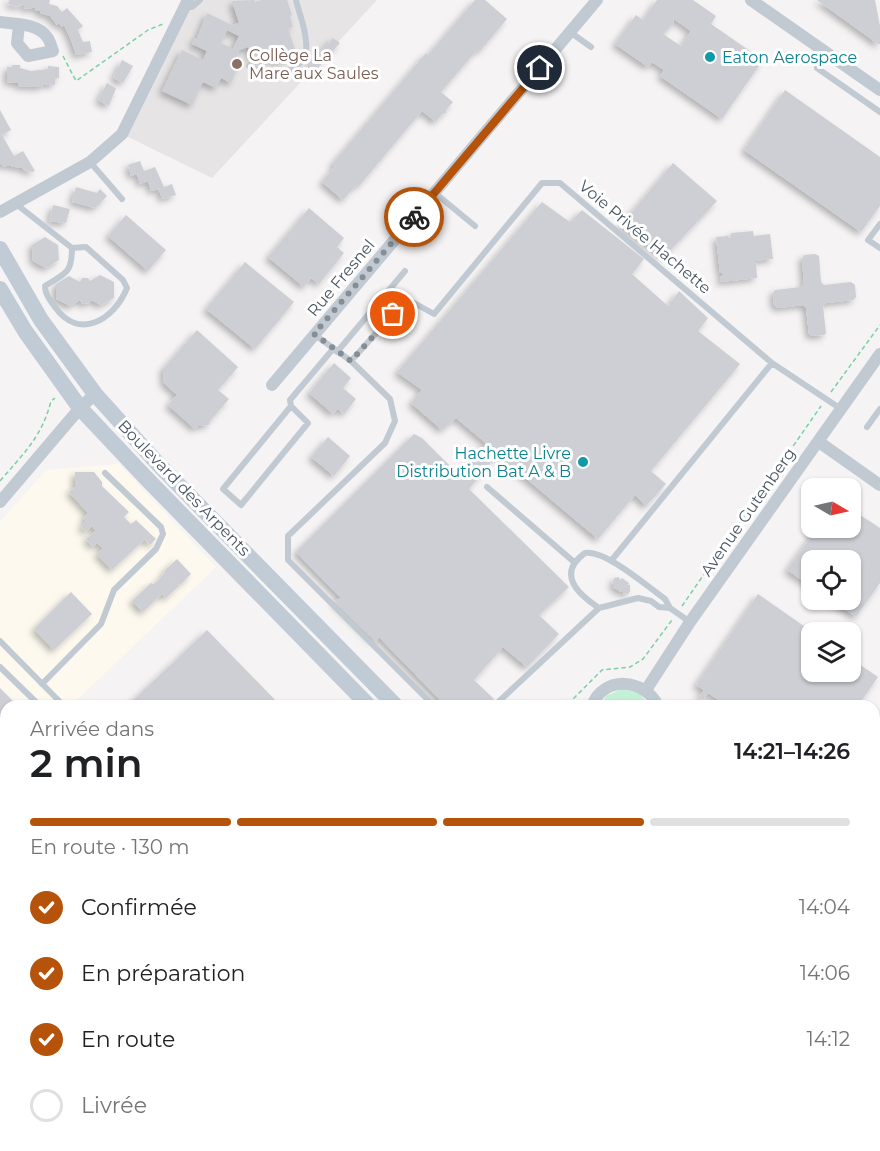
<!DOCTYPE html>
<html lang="fr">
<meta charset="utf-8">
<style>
:root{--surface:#fff;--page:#f2f2f2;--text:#202124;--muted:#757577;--line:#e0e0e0;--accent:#b45309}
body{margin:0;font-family:Montserrat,sans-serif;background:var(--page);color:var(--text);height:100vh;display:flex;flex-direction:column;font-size:22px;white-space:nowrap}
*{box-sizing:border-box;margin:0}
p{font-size:20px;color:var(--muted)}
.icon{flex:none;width:33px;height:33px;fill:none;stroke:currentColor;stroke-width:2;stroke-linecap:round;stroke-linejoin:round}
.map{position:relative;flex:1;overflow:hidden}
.sheet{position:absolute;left:0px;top:700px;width:880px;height:452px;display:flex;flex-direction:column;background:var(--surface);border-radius:18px 18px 0 0;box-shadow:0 2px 4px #0004}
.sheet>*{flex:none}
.needle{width:39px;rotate:99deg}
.tools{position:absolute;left:801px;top:478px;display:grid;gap:12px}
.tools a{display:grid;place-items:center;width:60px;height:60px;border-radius:12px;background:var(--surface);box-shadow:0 2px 4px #0004;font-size:30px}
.pin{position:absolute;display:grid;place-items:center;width:51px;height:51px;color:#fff;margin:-26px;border:3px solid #fff;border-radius:50%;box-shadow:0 2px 6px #0007}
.courier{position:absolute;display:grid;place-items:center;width:60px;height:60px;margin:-30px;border:4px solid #b45309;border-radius:50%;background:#fff;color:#222;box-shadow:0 2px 8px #0007}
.head em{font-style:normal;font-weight:600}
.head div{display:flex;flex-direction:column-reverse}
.head{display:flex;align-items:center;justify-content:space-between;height:102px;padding:0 30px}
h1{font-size:39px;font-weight:600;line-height:45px}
.bar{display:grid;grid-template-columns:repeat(4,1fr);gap:9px 6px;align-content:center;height:72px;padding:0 30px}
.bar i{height:8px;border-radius:4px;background:var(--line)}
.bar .current{background:var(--accent)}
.bar p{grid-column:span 4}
ol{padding:0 30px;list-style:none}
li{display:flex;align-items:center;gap:18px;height:66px}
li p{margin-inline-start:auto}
li .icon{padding:6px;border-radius:50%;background:var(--accent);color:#fff;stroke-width:4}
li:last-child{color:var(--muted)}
li i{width:33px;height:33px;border:3px solid var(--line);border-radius:50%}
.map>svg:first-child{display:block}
.commercial{fill:#fdf9ef}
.education{fill:#e6e4e5}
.green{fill:#c3f1d5}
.building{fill:#cdcfd5;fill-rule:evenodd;filter:url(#shadow)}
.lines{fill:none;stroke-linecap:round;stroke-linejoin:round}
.path{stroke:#7ad0a6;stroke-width:1.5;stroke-dasharray:4.5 3;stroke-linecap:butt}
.lane{stroke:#c1cad2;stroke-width:6}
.street{stroke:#c1cad2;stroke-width:12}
.secondary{stroke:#c1cbd6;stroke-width:16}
.done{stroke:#868d94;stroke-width:6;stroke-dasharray:0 10.8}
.route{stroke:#b45309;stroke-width:8}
.culture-dot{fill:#0f9aa8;stroke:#fff;stroke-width:2}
.education-dot{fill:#8d6e63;stroke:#fff;stroke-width:2}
.labels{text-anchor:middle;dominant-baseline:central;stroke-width:6;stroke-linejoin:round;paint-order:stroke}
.education-label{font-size:16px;fill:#785e54;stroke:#fff;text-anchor:start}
.culture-label{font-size:16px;fill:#0d838f;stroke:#fff;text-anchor:start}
.street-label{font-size:16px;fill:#4a5661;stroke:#fff}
</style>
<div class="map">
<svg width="880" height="1151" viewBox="0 0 880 1151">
<defs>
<filter id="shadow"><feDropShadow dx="-3.5" dy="3.5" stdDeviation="3" flood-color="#0004"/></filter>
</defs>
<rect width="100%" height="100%" fill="#f5f3f3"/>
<path class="commercial" d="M 119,464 L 216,567 L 77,700 L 82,706 L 6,706 L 6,1146 L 837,1146 L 842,1151 L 0,1151 L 0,522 L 46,470 Z"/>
<path class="education" d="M 188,0 L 377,0 L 212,178 L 122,134 Z"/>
<path class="green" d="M 622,689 L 639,693 L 650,706 L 600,706 L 606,696 Z"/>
<path class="building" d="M 9,0 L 50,0 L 49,4 L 57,6 L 62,12 L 67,8 L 83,26 L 78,30 L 83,42 L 90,41 L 92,52 L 76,55 L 71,40 L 64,25 L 62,27 L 59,23 L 57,25 L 50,16 L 40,13 L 40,11 L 35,10 L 36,8 L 32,7 L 31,9 L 24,8 L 24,5 L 20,4 L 19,7 L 8,4 Z
M 254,0 L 255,2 L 262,0 L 287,0 L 292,15 L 290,16 L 293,27 L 288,28 L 297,55 L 275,62 L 274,58 L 263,62 L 262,58 L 253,61 L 248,47 L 237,51 L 239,52 L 235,61 L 239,63 L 231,83 L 221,78 L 216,88 L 203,82 L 192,105 L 162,91 L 182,50 L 203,60 L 207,51 L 192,44 L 195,38 L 197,38 L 207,13 L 232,25 L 239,23 L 232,1 ZM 227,30 L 239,36 L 233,49 L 221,43 Z
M 475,0 L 485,0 L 507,19 L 480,51 L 478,49 L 441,92 L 453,102 L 446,110 L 446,113 L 443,113 L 436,122 L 422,111 L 359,186 L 357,184 L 343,200 L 322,182 L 335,166 L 332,164 L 426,53 L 428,55 Z
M 657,0 L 693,0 L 716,16 L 711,24 L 763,60 L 722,119 L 660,76 L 664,70 L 652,62 L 648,67 L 615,44 L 636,15 L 643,20 ZM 674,19 L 691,31 L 681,46 L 663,34 L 673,24 Z
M 817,0 L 875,0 L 880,26 L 880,44 L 878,44 Z
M 333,38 L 340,43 L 329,55 L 323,50 Z
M 318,56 L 324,61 L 315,72 L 309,67 Z
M 122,60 L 133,66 L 123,83 L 113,78 Z
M 12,65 L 20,65 L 20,68 L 31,71 L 48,69 L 48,66 L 59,67 L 59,78 L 55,78 L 55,85 L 43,84 L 42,87 L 18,86 L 19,83 L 7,82 L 7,67 L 12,67 Z
M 107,83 L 116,88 L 109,106 L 98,100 Z
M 785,90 L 880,157 L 880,206 L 861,232 L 744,150 Z
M 0,110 L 11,130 L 2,135 L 14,156 L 23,151 L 35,171 L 32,172 L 24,170 L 22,167 L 19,168 L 7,165 L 4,167 L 0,163 Z
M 140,161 L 144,171 L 155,167 L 164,187 L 172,184 L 176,195 L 162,199 L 159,189 L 151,191 L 148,181 L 140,184 L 137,174 L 131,176 L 128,165 Z
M 673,163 L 717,201 L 664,257 L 621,225 Z
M 76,187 L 97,193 L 100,189 L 107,196 L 95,208 L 72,202 Z
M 542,202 L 570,222 L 582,210 L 644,259 L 632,274 L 668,306 L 679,291 L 708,318 L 698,331 L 740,364 L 651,471 L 666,484 L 646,506 L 635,495 L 598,539 L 497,454 L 469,489 L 569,587 L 539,615 L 559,634 L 527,667 L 503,647 L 474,680 L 494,699 L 487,706 L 446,706 L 379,637 L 376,642 L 334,601 L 341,598 L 296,552 L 414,434 L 422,438 L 459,475 L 487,444 L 456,418 L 442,430 L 411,403 L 422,390 L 397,372 Z
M 53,205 L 70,209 L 66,223 L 49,221 Z
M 309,208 L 344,238 L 337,247 L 344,253 L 319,284 L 311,278 L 304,287 L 268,257 Z
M 126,215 L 166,250 L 148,271 L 108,236 Z
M 753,231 L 754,236 L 770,234 L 773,259 L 753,261 L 756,263 L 757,278 L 720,282 L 720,277 L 723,276 L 722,273 L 720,273 L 716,237 L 728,236 L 729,238 L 731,237 L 731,233 Z
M 45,237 L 58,245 L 59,260 L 46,268 L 33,261 L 32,245 Z
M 815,254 L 819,256 L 821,282 L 824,285 L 851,282 L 855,285 L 856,297 L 853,300 L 826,303 L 823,306 L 826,333 L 824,335 L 812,336 L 809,334 L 806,308 L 803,305 L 778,308 L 774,305 L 773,293 L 775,290 L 801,287 L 804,284 L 802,259 L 804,255 Z
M 245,262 L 294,302 L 255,349 L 206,309 Z
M 100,275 L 114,282 L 114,298 L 101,305 L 91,300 L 89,303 L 82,304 L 80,300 L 70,306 L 56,299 L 56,284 L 69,276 L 80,282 L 82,278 L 88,278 L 90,281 Z
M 197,330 L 238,367 L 218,390 L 229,399 L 209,422 L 209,425 L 198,426 L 195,429 L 168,405 L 177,395 L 164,383 L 163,369 Z
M 334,363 L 351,378 L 343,388 L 356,399 L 344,414 L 338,409 L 333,414 L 309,393 Z
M 328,437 L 350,456 L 334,476 L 311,457 Z
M 75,472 L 94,472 L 102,482 L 102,486 L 129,512 L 124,517 L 131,524 L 136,520 L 156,539 L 150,545 L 145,539 L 112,570 L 97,554 L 103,548 L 97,543 L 93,547 L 86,539 L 96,531 L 92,526 L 86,532 L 81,526 L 86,521 L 83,518 L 88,513 L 69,492 L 75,487 Z
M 855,505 L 860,509 L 857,513 L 880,528 L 880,583 L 856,617 L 831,600 L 850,600 L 850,561 L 812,561 L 812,587 L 787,570 L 817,528 L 850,528 L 850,508 L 852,509 Z
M 177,559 L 191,574 L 180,585 L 176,581 L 175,582 L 179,586 L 166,598 L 162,594 L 143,612 L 132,601 L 151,583 L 153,584 L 158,581 L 165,572 L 164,571 Z
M 619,577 L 620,580 L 622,578 L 629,583 L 628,585 L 630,585 L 630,591 L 628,594 L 623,593 L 623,590 L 621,592 L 613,587 L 615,585 L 612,585 L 614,578 Z
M 71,592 L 92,614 L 54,650 L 34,629 Z
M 758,594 L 814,633 L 812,633 L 812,672 L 850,672 L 850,658 L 878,677 L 858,706 L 728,706 L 708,693 L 703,700 L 699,697 L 704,690 L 696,685 Z
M 207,630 L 281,706 L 127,706 L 180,656 Z
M 0,688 L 18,706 L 6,706 L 6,778 L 0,784 Z
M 6,811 L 6,832 L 0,837 L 0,815 Z
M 6,898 L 6,920 L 0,926 L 0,903 Z
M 0,980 L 6,989 L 6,1120 L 0,1116 Z
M 874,999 L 880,1005 L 880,1049 L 874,1055 Z
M 126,1146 L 192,1146 L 196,1151 L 129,1151 Z
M 283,1146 L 376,1146 L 376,1151 L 283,1151 Z
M 611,1146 L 641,1146 L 636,1151 L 616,1151 Z"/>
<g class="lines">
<path class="path" d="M 63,56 L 76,81 L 148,30 L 163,24
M 831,392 L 880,325
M 0,481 C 23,454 42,437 51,401 L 55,398
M 682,606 L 821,406
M 572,706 L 573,699 L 602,670 L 630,667 L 643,659 L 672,620"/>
<path class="lane" d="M 185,7 L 192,7 L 200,0
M 570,32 L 591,47
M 249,66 C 271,79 310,74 306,41 C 305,27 299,13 296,0
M 817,68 L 880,112
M 90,162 L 122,199
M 435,193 L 475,226
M 16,204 L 72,248 L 86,247 L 123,280 L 127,288 C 114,320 79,341 55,307 C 50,300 45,294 45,286 C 65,273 72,274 72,248
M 880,224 L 868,240 L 880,248
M 315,335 L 351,361
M 337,352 L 405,271
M 291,406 L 308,423 L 241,505 L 223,489 L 291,406 L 290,400 L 333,349
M 867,427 L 880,409
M 487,487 L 574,562
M 611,561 L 772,363
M 670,608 L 690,622
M 0,641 L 64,706
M 0,667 L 40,706
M 42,684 L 101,624 L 114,590 L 156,549 L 163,534 L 161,527 L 105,473
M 434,706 L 288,560 L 288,536 L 385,443 L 395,421 L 390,399 L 351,361 L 407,299 L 434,314 L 542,183 L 560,183 L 772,363 L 841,409
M 494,706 L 599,608 L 638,598 L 651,601 L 659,607 L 670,608 L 665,599 C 648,587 606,550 585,553 C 556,574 578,594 599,608
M 0,1125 L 6,1128
M 107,1146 L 111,1151
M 195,1146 L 198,1151"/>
<path class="street" d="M 751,0 L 880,90
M 0,22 C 14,24 38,23 47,37 C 50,40 51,46 53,51 L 28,56 L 17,43 L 19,25
M 0,212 L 90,162 L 122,134 L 188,0
M 272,385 L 597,0
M 819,442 L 880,485
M 0,502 L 80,408 L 95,394
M 646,690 L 690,622 L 880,354
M 592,706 C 603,675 645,678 658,706
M 0,800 L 6,795
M 874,957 L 880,963
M 0,960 L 6,968
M 218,1146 L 221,1151
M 776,1146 L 784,1151
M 45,1151 L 49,1146
M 402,1151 L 402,1146"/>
<path class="secondary" d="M 0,249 L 41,320 L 95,394 L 159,465 L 396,706
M 0,289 L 25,331 L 80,408 L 145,477 L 369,706
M 789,1146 L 794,1151
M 819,1146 L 824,1151"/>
</g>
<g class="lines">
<path class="done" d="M 393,314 L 351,361 L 314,334 L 414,217"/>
<path class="route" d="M 414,217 L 540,68"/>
</g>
<g class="culture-dot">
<circle cx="710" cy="57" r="6"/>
<circle cx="583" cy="462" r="6"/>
</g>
<circle class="education-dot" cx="237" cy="64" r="6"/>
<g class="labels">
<g class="education-label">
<text x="249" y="55">Collège La<tspan x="249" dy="18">Mare aux Saules</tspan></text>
</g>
<g class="culture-label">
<text x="722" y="57">Eaton Aerospace</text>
<text x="571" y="453" text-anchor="end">Hachette Livre<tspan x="571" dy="18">Distribution Bat A &amp; B</tspan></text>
</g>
<g class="street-label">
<text transform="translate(645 237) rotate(40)">Voie Privée Hachette</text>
<text transform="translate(341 278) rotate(-50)">Rue Fresnel</text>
<text transform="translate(184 488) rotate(46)">Boulevard des Arpents</text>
<text transform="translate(748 512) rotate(-55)">Avenue Gutenberg</text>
</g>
</g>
</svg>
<div class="tools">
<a><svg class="needle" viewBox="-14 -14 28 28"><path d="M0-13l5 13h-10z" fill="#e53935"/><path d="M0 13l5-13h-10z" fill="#757577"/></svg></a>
<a><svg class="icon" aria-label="locate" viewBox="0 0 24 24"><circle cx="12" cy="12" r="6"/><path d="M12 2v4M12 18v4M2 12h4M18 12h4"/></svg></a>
<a><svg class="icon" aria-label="layers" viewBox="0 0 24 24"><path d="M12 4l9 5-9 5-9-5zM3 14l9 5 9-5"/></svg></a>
</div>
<div class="pin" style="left:393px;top:314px;background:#ea580c"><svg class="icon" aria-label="bag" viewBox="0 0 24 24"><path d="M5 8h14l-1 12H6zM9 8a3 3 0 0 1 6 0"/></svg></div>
<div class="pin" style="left:540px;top:68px;background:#1f2937"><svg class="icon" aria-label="home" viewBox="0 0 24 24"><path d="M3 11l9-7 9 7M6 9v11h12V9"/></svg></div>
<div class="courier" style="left:414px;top:217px"><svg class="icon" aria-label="bike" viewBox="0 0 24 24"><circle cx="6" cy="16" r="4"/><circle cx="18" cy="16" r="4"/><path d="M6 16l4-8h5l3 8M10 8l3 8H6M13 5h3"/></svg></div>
<section class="sheet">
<div class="head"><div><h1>2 min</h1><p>Arrivée dans</p></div><em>14:21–14:26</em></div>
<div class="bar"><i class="current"></i><i class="current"></i><i class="current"></i><i></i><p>En route · 130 m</p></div>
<ol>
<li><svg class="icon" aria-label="check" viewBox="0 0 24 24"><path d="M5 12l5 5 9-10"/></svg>Confirmée<p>14:04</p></li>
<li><svg class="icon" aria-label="check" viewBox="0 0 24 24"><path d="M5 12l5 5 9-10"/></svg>En préparation<p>14:06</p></li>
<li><svg class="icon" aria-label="check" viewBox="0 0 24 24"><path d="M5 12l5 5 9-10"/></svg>En route<p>14:12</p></li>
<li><i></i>Livrée</li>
</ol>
</section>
</div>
